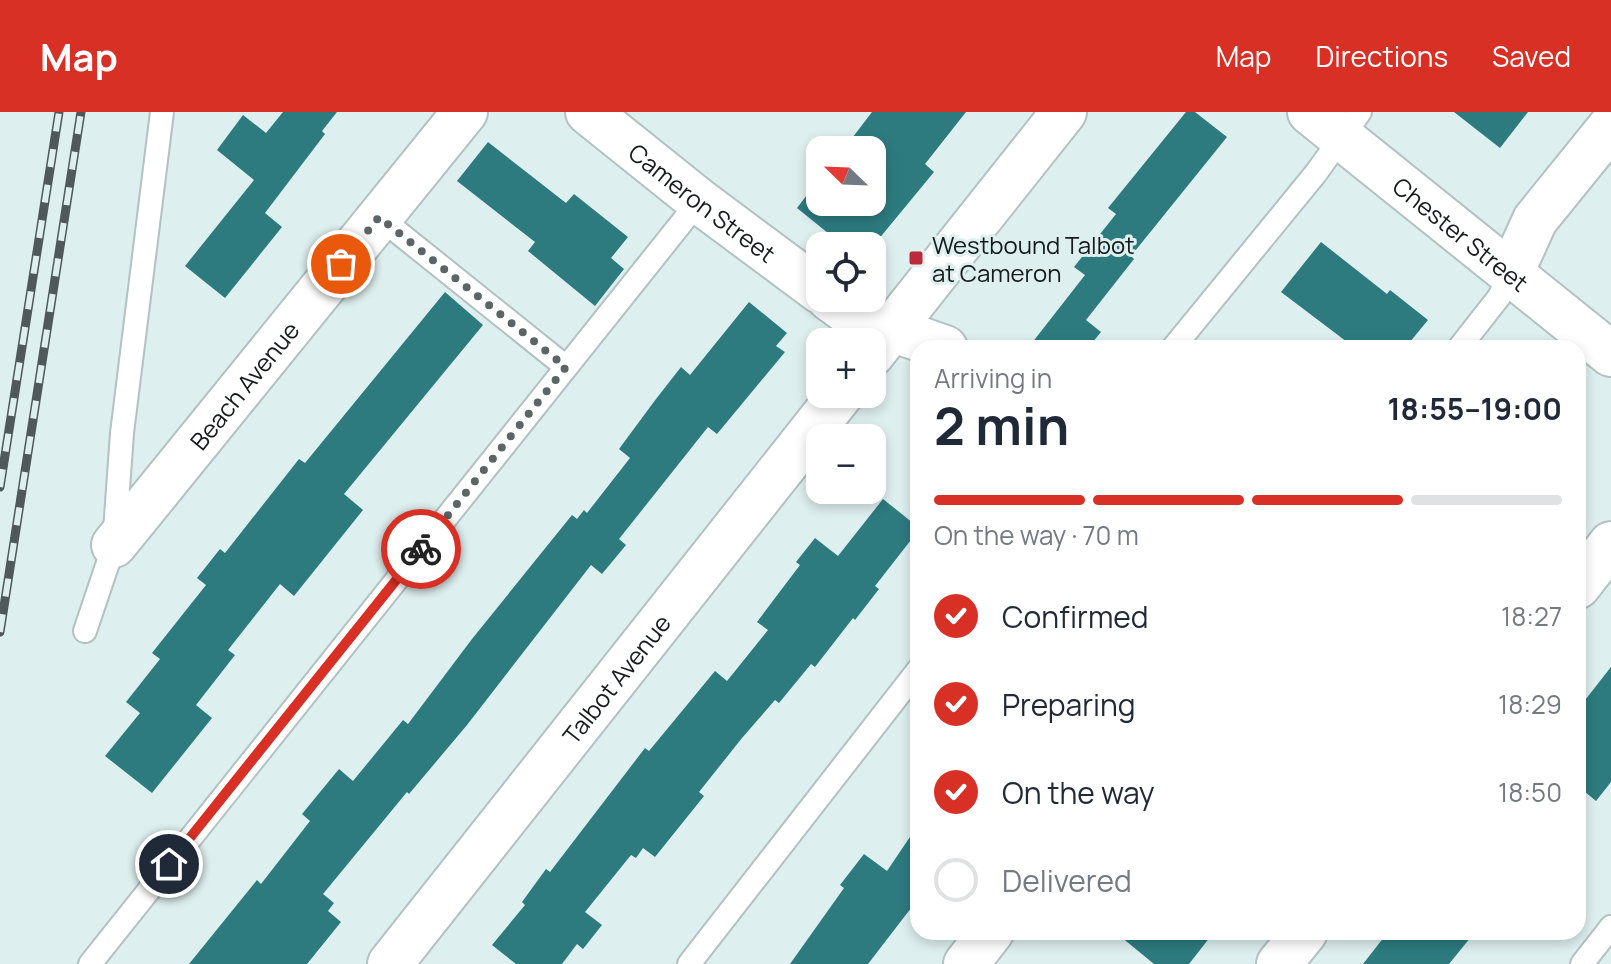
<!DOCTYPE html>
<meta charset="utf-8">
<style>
:root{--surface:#fff;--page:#f6f6f7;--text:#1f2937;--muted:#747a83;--line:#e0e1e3;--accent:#d93025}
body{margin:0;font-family:Manrope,sans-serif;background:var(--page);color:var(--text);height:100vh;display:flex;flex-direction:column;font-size:30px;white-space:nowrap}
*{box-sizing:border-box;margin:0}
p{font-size:26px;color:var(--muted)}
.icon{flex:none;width:44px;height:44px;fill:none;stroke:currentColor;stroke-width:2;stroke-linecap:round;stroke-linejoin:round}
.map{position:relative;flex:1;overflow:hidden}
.panel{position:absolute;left:910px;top:228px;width:676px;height:600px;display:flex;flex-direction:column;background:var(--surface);border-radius:24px;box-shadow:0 4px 12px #0003}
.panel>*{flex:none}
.needle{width:52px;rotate:293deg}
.controls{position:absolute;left:806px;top:24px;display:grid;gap:16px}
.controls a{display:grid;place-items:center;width:80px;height:80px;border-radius:16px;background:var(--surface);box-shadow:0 4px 12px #0003;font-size:40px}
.pin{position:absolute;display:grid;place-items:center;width:68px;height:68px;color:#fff;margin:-34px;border:4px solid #fff;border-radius:50%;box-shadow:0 2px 8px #0007}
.courier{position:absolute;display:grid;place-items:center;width:80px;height:80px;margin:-40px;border:6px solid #d93025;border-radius:50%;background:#fff;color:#222;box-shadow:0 2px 10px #0007}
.head em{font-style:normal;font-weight:700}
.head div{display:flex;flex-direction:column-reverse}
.head{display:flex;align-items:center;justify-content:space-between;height:136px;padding:0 24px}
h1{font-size:52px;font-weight:700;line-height:60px}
.bar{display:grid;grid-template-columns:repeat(4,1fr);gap:12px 8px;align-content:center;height:96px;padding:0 24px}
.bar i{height:10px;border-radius:6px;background:var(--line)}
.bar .on{background:var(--accent)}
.bar p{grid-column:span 4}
ol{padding:0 24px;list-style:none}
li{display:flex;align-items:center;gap:24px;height:88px}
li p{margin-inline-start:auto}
li .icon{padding:8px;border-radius:50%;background:var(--accent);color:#fff;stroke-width:4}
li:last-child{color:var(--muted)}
li i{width:44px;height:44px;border:4px solid var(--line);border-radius:50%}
header{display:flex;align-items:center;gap:48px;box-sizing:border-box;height:112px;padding:0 40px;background:var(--accent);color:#fff}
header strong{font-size:38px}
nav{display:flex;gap:44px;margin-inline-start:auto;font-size:28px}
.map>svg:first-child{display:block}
.building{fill:#2d7b7f}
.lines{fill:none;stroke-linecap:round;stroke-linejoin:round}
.lane-casing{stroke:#b2c1c2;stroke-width:26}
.street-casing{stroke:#b2c1c2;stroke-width:48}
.secondary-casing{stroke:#b2c1c2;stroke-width:48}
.lane{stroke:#fff;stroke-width:22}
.street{stroke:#fff;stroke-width:44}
.secondary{stroke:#fff;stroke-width:44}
.rail-casing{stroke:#505959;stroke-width:9}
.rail{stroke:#deefef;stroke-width:6;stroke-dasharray:18;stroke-linecap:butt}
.done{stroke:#5b6565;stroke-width:8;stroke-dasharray:0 14.4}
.route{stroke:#d93025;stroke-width:10}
.poi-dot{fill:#bc2b3b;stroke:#deefef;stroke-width:3}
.labels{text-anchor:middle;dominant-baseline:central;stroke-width:6;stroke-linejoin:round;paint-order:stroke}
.street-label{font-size:24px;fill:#151b1b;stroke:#deefef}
.poi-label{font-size:24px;fill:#151b1b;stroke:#deefef;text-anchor:start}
</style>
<header>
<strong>Map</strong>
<nav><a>Map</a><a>Directions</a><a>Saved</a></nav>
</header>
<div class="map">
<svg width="1611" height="852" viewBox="0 0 1611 852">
<rect width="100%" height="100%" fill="#deefef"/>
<path class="building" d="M 283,0 L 337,0 L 322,19 L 325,22 L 265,101 L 282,115 L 225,186 L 185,154 L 254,68 L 217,38 L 243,3 L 266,21 Z
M 872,0 L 966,0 L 925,52 L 934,60 L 873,134 L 844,134 L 797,96 L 820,66 L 820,90 L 872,90 L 872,38 L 843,38 Z
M 1186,0 L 1195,0 L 1227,25 L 1131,144 L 1134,147 L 1086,208 L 1101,220 L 1088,236 L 1028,236 L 1085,163 L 1074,155 L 1116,102 L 1108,96 Z
M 1454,0 L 1528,0 L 1500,36 Z
M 488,30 L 566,91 L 574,82 L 628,125 L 611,146 L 624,157 L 595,194 L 528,139 L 535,130 L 457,69 Z
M 1321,130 L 1387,182 L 1390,178 L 1428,208 L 1405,236 L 1355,236 L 1281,180 Z
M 445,180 L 483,213 L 344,382 L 363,398 L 294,484 L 280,472 L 228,538 L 235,543 L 196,593 L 212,606 L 152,681 L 105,644 L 140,601 L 126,590 L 160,547 L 152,541 L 206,473 L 197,466 L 220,437 L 225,441 L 299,347 L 305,351 Z
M 749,190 L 787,221 L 776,234 L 785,240 L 717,322 L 708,315 L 619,427 L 626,433 L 602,462 L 591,453 L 467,613 L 409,682 L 407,680 L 323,782 L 334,791 L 328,799 L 341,810 L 307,852 L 189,852 L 257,768 L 261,772 L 310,709 L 302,702 L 339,657 L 353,669 L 403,608 L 408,612 L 472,527 L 572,403 L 577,407 L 584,398 L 587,401 L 630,346 L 619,337 L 656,287 L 681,255 L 690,263 Z
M 883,387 L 918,415 L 918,419 L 875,474 L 879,477 L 855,508 L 853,506 L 815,555 L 811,552 L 779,591 L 775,588 L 742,626 L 699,680 L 704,684 L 655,745 L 643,736 L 636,746 L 631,743 L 585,800 L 602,813 L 583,837 L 577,832 L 562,852 L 516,852 L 492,833 L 525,793 L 522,790 L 546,757 L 550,760 L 645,636 L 649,639 L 715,559 L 727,569 L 768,518 L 757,510 L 800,453 L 796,450 L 815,426 L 838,444 Z
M 1611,555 L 1611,670 L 1596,689 L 1578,674 L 1578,597 Z
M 918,713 L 918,787 L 868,852 L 790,852 L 844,776 L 840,773 L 864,742 L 887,759 Z
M 1115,820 L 1214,820 L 1189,852 L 1154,852 Z
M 1388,820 L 1475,820 L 1449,852 L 1363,852 Z"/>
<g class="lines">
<defs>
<path id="lane" d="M 379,105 L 566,255
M 1173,236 L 1316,61 L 1360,0
M 1459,236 L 1499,185 L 1511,161
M 85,519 L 114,433 L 122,321 L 162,0
M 90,852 L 699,89
M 689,852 L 918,558
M 1582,852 L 1611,815"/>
<g id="street">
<path id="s1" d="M 588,0 L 699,89 L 820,179"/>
<path id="s2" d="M 1310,0 L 1611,242"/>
<path d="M 1511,161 L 1535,108 L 1611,14"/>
<path d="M 829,186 L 852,203 L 945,236"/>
<path id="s3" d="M 114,433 L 465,0"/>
<path d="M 1578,474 L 1611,432"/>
<path d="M 966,852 L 991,820"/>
<path d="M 1279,852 L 1305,820"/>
</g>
<g id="secondary">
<path d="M 872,242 L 1064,0"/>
<path id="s4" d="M 390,852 L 841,282"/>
</g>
</defs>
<use href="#lane" class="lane-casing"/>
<use href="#street" class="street-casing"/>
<use href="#secondary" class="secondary-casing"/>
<use href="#lane" class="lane"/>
<use href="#street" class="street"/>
<use href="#secondary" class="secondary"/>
<defs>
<path id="rail" d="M 0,375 L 59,0
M 0,520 L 81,0"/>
</defs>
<use href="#rail" class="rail-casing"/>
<use href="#rail" class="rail"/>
</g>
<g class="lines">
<path class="done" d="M 341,152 L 379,105 L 566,255 L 421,437"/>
<path class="route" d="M 169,752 L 421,437"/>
</g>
<rect class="poi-dot" x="908" y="138" width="16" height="16" rx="4"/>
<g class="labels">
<g class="street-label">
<text stroke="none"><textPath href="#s1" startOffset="146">Cameron Street</textPath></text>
<text stroke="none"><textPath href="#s2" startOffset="194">Chester Street</textPath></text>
<text stroke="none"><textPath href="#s3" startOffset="206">Beach Avenue</textPath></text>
<text stroke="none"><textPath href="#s4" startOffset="364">Talbot Avenue</textPath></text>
</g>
<g class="poi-label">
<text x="932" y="132">Westbound Talbot<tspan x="932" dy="28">at Cameron</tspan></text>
</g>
</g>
</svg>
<div class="controls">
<a><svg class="needle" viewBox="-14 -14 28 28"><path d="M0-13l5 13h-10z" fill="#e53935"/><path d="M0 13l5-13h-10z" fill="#747a83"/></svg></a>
<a><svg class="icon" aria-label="locate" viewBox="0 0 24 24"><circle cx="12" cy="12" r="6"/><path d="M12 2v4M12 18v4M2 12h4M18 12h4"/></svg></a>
<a>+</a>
<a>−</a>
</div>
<div class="pin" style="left:341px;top:152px;background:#ea580c"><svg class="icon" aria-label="bag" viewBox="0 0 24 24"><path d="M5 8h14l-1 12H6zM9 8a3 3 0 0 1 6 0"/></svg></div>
<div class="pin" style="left:169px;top:752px;background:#1f2937"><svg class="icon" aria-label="home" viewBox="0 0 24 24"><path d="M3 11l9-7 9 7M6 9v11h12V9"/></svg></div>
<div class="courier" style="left:421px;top:437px"><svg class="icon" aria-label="bike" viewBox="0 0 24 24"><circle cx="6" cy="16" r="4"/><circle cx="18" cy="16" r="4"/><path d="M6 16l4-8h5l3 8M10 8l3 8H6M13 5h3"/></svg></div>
<section class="panel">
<div class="head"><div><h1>2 min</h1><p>Arriving in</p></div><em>18:55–19:00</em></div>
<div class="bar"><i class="on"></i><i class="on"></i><i class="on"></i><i></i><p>On the way · 70 m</p></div>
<ol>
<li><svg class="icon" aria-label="check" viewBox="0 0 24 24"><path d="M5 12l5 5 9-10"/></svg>Confirmed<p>18:27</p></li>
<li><svg class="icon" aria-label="check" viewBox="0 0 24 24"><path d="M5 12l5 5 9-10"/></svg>Preparing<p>18:29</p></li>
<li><svg class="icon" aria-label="check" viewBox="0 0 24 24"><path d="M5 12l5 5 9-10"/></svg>On the way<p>18:50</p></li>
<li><i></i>Delivered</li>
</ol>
</section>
</div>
